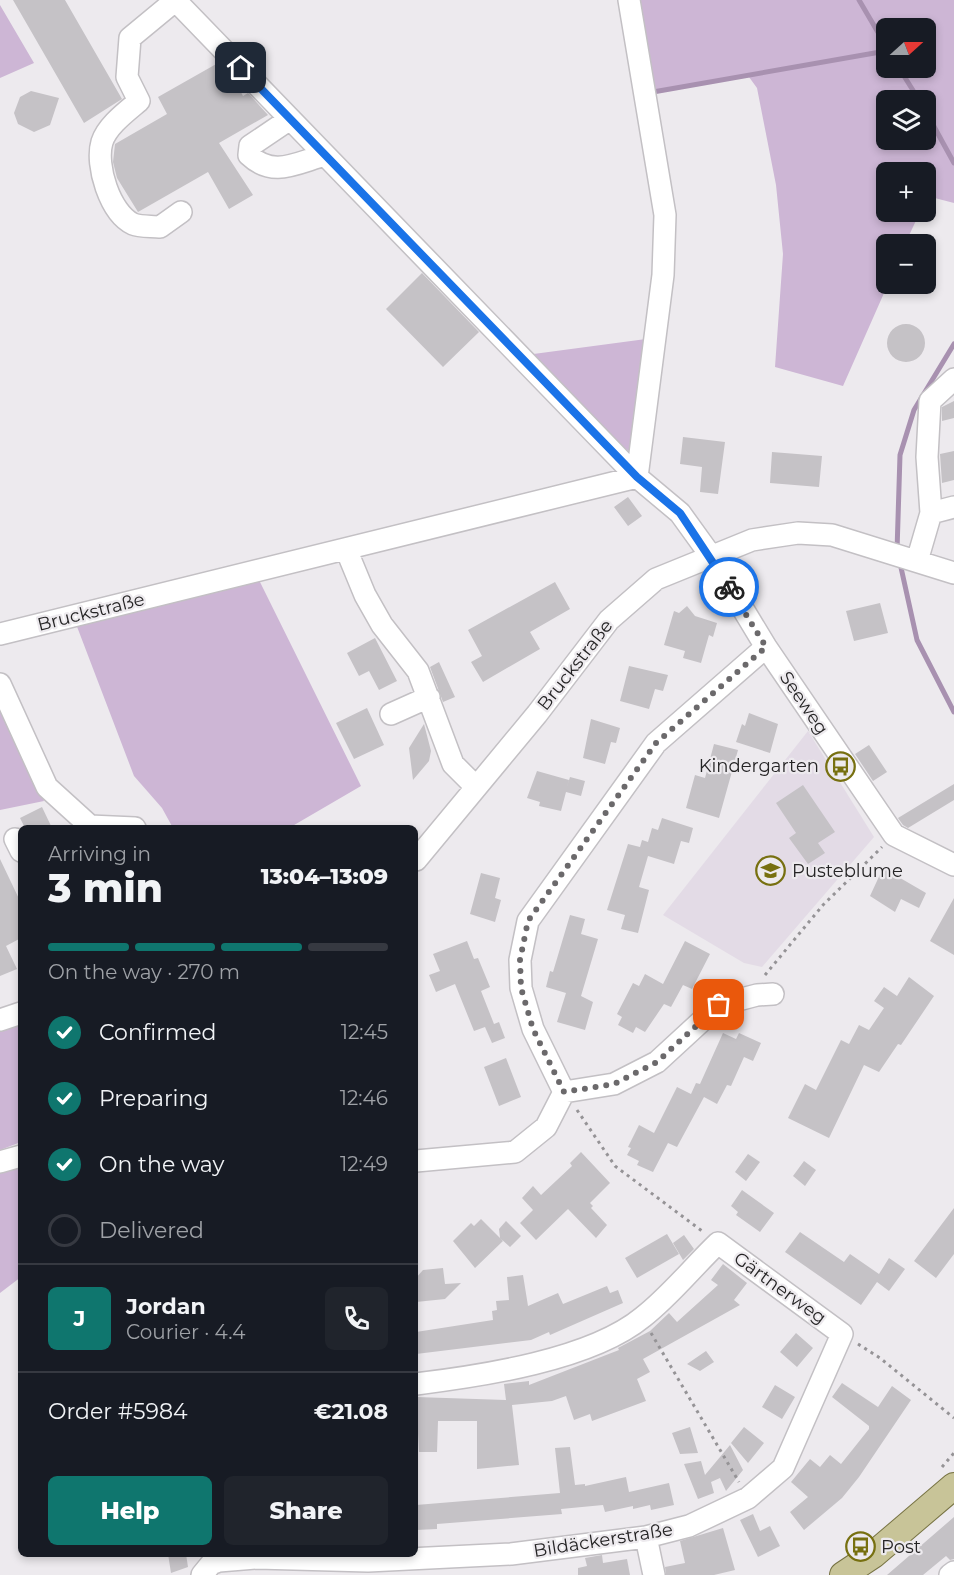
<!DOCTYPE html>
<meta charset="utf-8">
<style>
:root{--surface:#171b24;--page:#20242c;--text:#f1f3f6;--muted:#9ea1a6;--line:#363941;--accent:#0f766e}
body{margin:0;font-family:Montserrat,sans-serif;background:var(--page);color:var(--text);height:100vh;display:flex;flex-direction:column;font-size:22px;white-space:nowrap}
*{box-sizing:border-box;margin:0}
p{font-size:20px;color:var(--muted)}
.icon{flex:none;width:33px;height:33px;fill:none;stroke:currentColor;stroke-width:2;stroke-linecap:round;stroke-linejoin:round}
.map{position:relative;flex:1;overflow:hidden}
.panel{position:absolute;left:18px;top:825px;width:400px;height:732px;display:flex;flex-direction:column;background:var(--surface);border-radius:9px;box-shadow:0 3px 9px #0003}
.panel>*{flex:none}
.needle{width:39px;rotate:69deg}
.controls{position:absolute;left:876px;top:18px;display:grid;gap:12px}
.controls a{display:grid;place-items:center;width:60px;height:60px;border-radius:9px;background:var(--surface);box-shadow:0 3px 9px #0003;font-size:30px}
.pin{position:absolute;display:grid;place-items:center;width:51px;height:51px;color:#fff;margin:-26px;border-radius:12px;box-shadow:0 3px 9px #0006}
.courier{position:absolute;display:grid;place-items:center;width:60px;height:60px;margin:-30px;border:4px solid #1a73e8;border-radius:50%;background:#fff;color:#222;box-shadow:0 2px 8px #0007}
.headline em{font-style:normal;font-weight:800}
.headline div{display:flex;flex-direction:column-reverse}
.headline{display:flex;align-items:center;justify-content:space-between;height:102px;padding:0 30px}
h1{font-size:39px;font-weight:800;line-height:45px}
.bar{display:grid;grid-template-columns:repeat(4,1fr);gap:9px 6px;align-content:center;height:72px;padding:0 30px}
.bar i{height:8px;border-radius:4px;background:var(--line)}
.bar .selected{background:var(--accent)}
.bar p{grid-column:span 4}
.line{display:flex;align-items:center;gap:15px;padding:0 30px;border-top:2px solid var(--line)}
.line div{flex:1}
.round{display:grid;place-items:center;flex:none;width:63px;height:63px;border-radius:9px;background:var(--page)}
ol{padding:0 30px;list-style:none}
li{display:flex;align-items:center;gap:18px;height:66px}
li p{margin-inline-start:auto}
li .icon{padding:6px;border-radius:50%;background:var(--accent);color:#fff;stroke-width:4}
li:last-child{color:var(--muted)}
li i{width:33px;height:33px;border:3px solid var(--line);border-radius:50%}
.primary-button{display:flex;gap:12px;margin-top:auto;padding:12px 30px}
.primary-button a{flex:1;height:69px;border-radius:9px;background:var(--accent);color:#fff;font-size:24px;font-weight:800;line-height:69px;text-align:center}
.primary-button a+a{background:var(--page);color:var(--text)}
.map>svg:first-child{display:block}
.built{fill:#e3dbe6}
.green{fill:#cdb6d5;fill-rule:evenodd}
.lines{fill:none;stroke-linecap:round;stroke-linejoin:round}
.stream{stroke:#a891b0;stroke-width:5}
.building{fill:#c5c2c6}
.minor-casing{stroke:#c3c0c4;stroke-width:24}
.major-casing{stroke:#777343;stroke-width:28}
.path{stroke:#959396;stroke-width:3;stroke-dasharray:3 4.5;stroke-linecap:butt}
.minor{stroke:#fff;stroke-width:21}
.major{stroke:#c8c498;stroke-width:26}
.done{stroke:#6b696b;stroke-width:6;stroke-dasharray:0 10.8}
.route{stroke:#1a73e8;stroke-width:8}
.labels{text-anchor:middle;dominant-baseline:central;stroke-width:4.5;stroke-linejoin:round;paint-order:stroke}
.street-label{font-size:18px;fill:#252425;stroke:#edeaee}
.poi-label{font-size:18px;fill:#252425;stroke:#edeaee;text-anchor:start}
</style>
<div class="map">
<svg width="954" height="1575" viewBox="0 0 954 1575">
<rect width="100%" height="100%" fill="#edeaee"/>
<path class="built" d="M 808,731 L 874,837 L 762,967 L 744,963 L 663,915 Z"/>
<path class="green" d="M 636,0 L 954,0 L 954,203 L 927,196 L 926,199 L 926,172 L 886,172 L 886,212 L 920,212 L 905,244 L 886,244 L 888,284 L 843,386 L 775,367 L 783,254 L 776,185 L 757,88 L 749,77 L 650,93 ZM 886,28 L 926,28 L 926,68 L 886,68 ZM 886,100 L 926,100 L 926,140 L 886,140 Z
M 0,5 L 34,63 L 0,78 Z
M 646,339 L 636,455 L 624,448 L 526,355 Z
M 259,580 L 361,786 L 289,828 L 173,828 L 162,808 L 134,776 L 76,624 Z
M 0,704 L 44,801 L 0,810 Z
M 21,1016 L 21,1142 L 0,1150 L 0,1023 Z
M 21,1162 L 21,1277 L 0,1293 L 0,1169 Z"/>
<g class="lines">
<path class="stream" d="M 859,0 L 886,46
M 899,68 L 919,100
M 653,92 L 886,51
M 926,112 L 954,163
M 897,551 L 900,455 L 914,410 L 954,344
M 900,563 L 917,640 L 954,712"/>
</g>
<path class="building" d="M 13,0 L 65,0 L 122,99 L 84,123 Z
M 218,63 L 234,79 L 243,96 L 248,93 L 268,115 L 219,143 L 253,195 L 229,209 L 208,172 L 138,212 L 117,178 L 113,162 L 115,144 L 167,114 L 158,97 Z
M 31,91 L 59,98 L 50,125 L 34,132 L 18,124 L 14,113 L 20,97 Z
M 422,273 L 479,332 L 443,367 L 386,309 Z
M887 343a19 19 0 1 1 38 0a19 19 0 1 1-38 0Z
M 954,401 L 954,418 L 942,421 L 942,407 Z
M 683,437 L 725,442 L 718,494 L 700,492 L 702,467 L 680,464 Z
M 954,451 L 954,480 L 942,483 L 940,454 Z
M 772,452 L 822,456 L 819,487 L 770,483 Z
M 628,497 L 642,516 L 628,526 L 614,507 Z
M 555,582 L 570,609 L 530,632 L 540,649 L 483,682 L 471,662 L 482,656 L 468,630 Z
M 880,603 L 888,633 L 854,641 L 846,611 Z
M 687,606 L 695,616 L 717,623 L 713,637 L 709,635 L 701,663 L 683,658 L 685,651 L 664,645 L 674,611 L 679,613 Z
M 375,638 L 397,681 L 379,690 L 369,671 L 359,676 L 347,653 Z
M 439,662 L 455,697 L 443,702 L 430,667 Z
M 629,666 L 668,675 L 663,691 L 655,689 L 649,709 L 620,701 Z
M 367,708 L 384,745 L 354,759 L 336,723 Z
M 749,713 L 778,724 L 770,753 L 736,742 L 742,724 L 745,726 Z
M 591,719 L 620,728 L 616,743 L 611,742 L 605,764 L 583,758 Z
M 424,724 L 431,751 L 429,761 L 413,780 L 409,748 Z
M 714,744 L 738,750 L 719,818 L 686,808 L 695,775 L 705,778 Z
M 869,745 L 887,772 L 873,781 L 855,754 Z
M 537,771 L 569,780 L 566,790 L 570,777 L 585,781 L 581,796 L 566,792 L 561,811 L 539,806 L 540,802 L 527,798 Z
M 954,784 L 954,800 L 908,828 L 903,825 L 898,818 Z
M 803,785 L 835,832 L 818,843 L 825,853 L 808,864 L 789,838 L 796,833 L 776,803 Z
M 42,807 L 52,828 L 25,828 L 20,818 Z
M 662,818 L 693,828 L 689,843 L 681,841 L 674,864 L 648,856 L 639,887 L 649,890 L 638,933 L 621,929 L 625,915 L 607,910 L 628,844 L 640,847 L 642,840 L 648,842 L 652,828 L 658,830 Z
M 0,859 L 21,903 L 21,938 L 6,946 L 17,969 L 0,976 Z
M 883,868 L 926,893 L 919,908 L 901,899 L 895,912 L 870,896 Z
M 481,873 L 500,878 L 495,898 L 501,900 L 495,922 L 470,914 Z
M 954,898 L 954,955 L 930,941 Z
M 570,915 L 585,919 L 581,934 L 598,939 L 581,996 L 593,1002 L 585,1030 L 557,1022 L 566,993 L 546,987 L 550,971 L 553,972 Z
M 467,941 L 474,959 L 478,958 L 490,987 L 481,991 L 494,1024 L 499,1022 L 505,1038 L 492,1043 L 485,1027 L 474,1031 L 455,984 L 436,992 L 429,975 L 440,971 L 433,954 Z
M 685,941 L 710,954 L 692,989 L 683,985 L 671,1007 L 664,1004 L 645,1032 L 636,1027 L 633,1033 L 618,1025 L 622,1017 L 617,1014 L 633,983 L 639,986 L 645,974 L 663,984 Z
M 909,977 L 934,996 L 901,1045 L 898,1044 L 879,1072 L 864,1065 L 829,1138 L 788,1118 L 805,1084 L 816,1090 L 841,1040 L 849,1044 L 859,1025 L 869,1030 L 884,1008 L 874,1001 L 884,987 L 897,996 Z
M 723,1033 L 736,1039 L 739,1033 L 761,1043 L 753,1061 L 744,1057 L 731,1086 L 727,1085 L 717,1104 L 704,1097 L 677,1147 L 668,1143 L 653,1172 L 637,1165 L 639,1161 L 627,1155 L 631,1148 L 628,1147 L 639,1125 L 654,1133 L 677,1087 L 691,1094 L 696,1083 L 700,1084 Z
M 506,1058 L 521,1097 L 499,1106 L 484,1067 Z
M 581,1152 L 610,1183 L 590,1203 L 593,1206 L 591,1208 L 607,1225 L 596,1238 L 568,1209 L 536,1240 L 520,1223 L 533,1210 L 522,1198 L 533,1186 L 541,1195 L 572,1166 L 570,1163 Z
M 748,1154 L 760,1162 L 746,1181 L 735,1172 Z
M 804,1161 L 816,1170 L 805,1186 L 793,1176 Z
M 742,1190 L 774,1213 L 760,1232 L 736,1215 L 738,1212 L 731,1206 Z
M 954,1208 L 954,1254 L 936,1278 L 914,1261 Z
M 481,1219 L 503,1241 L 475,1268 L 453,1241 L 471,1223 L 474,1226 Z
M 506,1221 L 521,1236 L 510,1247 L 500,1238 L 499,1229 Z
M 800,1232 L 844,1262 L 850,1254 L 879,1274 L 889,1258 L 905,1269 L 889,1291 L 877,1282 L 861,1305 L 785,1252 Z
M 667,1234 L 679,1254 L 637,1278 L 625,1258 Z
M 684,1235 L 694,1249 L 683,1260 L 673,1243 Z
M 723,1264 L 747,1283 L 734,1300 L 740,1305 L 643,1359 L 650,1372 L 637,1379 L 646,1401 L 592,1421 L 590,1414 L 574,1420 L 566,1396 L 552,1401 L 512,1405 L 519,1465 L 477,1469 L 477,1421 L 438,1421 L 437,1452 L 419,1452 L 416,1397 L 506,1400 L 504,1384 L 529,1381 L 529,1385 L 619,1350 L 618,1348 L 650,1331 L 669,1313 L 677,1322 L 718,1285 L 711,1280 Z
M 443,1268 L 445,1284 L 461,1283 L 445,1299 L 416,1302 L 416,1278 L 423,1270 Z
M 523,1275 L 528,1306 L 558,1293 L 563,1304 L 607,1286 L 610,1293 L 618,1290 L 623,1303 L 550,1335 L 549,1332 L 531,1340 L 416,1354 L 416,1332 L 493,1320 L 492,1311 L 497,1310 L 496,1301 L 509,1300 L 507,1277 Z
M 796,1333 L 813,1348 L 797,1367 L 780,1352 Z
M 706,1351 L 714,1362 L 700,1371 L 687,1364 Z
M 842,1383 L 878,1407 L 892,1386 L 911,1400 L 859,1477 L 842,1498 L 804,1530 L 790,1512 L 808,1497 L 791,1482 L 810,1459 L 820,1467 L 830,1455 L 841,1464 L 869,1429 L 869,1426 L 832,1397 Z
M 775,1385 L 795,1397 L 782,1419 L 762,1407 Z
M 690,1427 L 698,1453 L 680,1454 L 672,1433 Z
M 744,1427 L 764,1443 L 748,1463 L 731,1443 Z
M 730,1445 L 743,1470 L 726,1491 L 720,1478 L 711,1482 L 714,1493 L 698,1499 L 684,1464 L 701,1461 L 705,1475 Z
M 570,1447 L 575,1485 L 585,1484 L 585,1486 L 626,1477 L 629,1492 L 669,1483 L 674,1505 L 651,1510 L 650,1505 L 633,1509 L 633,1506 L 605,1512 L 603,1505 L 561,1509 L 562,1514 L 437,1524 L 437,1529 L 416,1530 L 416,1505 L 560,1493 L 555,1448 Z
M 753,1514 L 760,1531 L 770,1526 L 780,1546 L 758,1557 L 740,1520 Z
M 954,1517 L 954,1559 L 950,1560 L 946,1556 L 923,1575 L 887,1575 Z
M 723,1528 L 735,1570 L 714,1575 L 666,1575 L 665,1567 L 685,1563 L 680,1541 Z
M 168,1554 L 186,1554 L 188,1567 L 171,1573 Z
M 602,1555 L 603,1563 L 627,1559 L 630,1575 L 578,1575 L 578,1568 L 587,1566 L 585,1558 Z"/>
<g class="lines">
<defs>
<path id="minor" d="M 175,0 L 637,477 L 680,513 L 711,556 L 766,647 L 894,835 L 954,865
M 176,0 L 130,38 L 127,77 L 139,101 C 126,112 107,126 102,142 C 95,165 110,213 133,224 C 140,227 152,226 160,227 L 181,212
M 629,0 L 665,215 L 663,275 L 637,477
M 290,119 L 250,146 L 249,155 C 273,178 296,163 325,155
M 931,513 L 927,457 L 930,401 L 954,379
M 346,549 L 365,595 L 382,625 L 418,671 L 453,764 L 476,787
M 917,561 L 931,513 L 954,507
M 0,634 L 637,477
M 0,684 L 47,787 L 90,826 L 135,828
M 391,714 L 429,697
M 15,839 L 21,851
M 416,860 L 537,714 L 609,620 L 656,579 L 752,540 L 798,533 L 832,535 L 954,573
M 0,1020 L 21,1013
M 564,1092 L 614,1084 L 657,1062 L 719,1005 L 757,995 L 773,994
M 416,1161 L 515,1152 L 546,1127 L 564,1092 L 533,1029 L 521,988 L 520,960 L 528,921 L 656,743 L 766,647
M 0,1162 L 21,1156
M 646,1537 L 654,1575
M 202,1575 L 211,1564 L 219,1561 L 257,1558 L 368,1561 L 511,1554 L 646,1537 L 689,1526 L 748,1498 L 783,1468 L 842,1334 L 718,1243 C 693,1267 670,1296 643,1317 C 591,1360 481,1376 416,1384
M 950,1575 L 954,1572"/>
<path id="major" d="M 843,1575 L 873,1555 L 954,1486"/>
</defs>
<use href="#minor" class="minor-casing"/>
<use href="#major" class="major-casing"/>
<path class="path" d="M 765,975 L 823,905 L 882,847
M 577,1110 L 615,1166 L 702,1231
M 651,1333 L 739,1482
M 858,1344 L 880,1358 L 954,1418
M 942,1467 L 954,1453"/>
<use href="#minor" class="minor"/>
<use href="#major" class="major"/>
</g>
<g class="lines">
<path class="done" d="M 719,1005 L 657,1062 L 614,1084 L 564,1092 L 533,1029 L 521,988 L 520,960 L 528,921 L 656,743 L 766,647 L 729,587"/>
<path class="route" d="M 241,68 L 637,477 L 680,513 L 729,587"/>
</g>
<defs>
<symbol id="bus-ring" viewBox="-11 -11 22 22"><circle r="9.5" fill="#edeaee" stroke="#777010" stroke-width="1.5"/><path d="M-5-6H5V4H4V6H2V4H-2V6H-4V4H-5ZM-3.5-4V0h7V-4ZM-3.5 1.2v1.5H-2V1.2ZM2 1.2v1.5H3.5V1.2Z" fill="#777010"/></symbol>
<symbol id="school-ring" viewBox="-11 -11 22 22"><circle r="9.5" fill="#edeaee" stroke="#777010" stroke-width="1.5"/><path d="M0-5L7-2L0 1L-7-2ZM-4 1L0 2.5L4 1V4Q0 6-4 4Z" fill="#777010"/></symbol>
</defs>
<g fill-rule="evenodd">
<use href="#bus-ring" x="824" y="750" width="33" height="33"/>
<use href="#school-ring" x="754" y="854" width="33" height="33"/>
<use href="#bus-ring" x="844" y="1530" width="33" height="33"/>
</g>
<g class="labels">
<g class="street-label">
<text transform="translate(91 612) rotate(-14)">Bruckstraße</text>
<text transform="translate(575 665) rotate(-52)">Bruckstraße</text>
<text transform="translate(804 703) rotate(56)">Seeweg</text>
<text transform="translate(780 1288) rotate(36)">Gärtnerweg</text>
<text transform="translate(603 1540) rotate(-9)">Bildäckerstraße</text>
</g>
<g class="poi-label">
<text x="819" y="766" text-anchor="end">Kindergarten</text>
<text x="792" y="871">Pusteblume</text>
<text x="881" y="1547">Post</text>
</g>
</g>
</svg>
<div class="controls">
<a><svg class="needle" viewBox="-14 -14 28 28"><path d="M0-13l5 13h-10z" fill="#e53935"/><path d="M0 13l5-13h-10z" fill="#9ea1a6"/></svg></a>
<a><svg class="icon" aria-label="layers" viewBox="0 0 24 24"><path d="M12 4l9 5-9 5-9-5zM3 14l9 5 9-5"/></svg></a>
<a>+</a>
<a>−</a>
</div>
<div class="pin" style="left:719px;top:1005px;background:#ea580c"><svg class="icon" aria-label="bag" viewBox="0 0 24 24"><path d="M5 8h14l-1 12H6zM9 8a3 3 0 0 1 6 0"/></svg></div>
<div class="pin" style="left:241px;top:68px;background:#1f2937"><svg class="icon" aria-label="home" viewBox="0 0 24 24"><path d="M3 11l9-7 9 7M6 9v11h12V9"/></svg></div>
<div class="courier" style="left:729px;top:587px"><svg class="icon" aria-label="bike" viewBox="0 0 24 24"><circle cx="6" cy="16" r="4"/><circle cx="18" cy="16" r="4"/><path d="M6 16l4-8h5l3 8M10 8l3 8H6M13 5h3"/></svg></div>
<section class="panel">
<div class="headline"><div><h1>3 min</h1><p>Arriving in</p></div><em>13:04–13:09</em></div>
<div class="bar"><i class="selected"></i><i class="selected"></i><i class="selected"></i><i></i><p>On the way · 270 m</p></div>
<ol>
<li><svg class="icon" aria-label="check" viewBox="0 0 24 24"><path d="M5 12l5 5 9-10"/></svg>Confirmed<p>12:45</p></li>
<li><svg class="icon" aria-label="check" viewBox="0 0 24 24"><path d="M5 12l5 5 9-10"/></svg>Preparing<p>12:46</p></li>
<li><svg class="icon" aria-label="check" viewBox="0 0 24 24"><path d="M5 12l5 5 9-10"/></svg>On the way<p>12:49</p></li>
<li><i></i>Delivered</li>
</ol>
<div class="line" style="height:108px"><b class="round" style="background:var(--accent);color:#fff">J</b><div><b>Jordan</b><p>Courier · 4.4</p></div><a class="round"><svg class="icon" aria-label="phone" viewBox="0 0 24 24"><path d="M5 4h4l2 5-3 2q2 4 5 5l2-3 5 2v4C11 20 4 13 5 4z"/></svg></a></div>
<div class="line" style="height:78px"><div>Order #5984</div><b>€21.08</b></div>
<div class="primary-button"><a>Help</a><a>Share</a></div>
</section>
</div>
